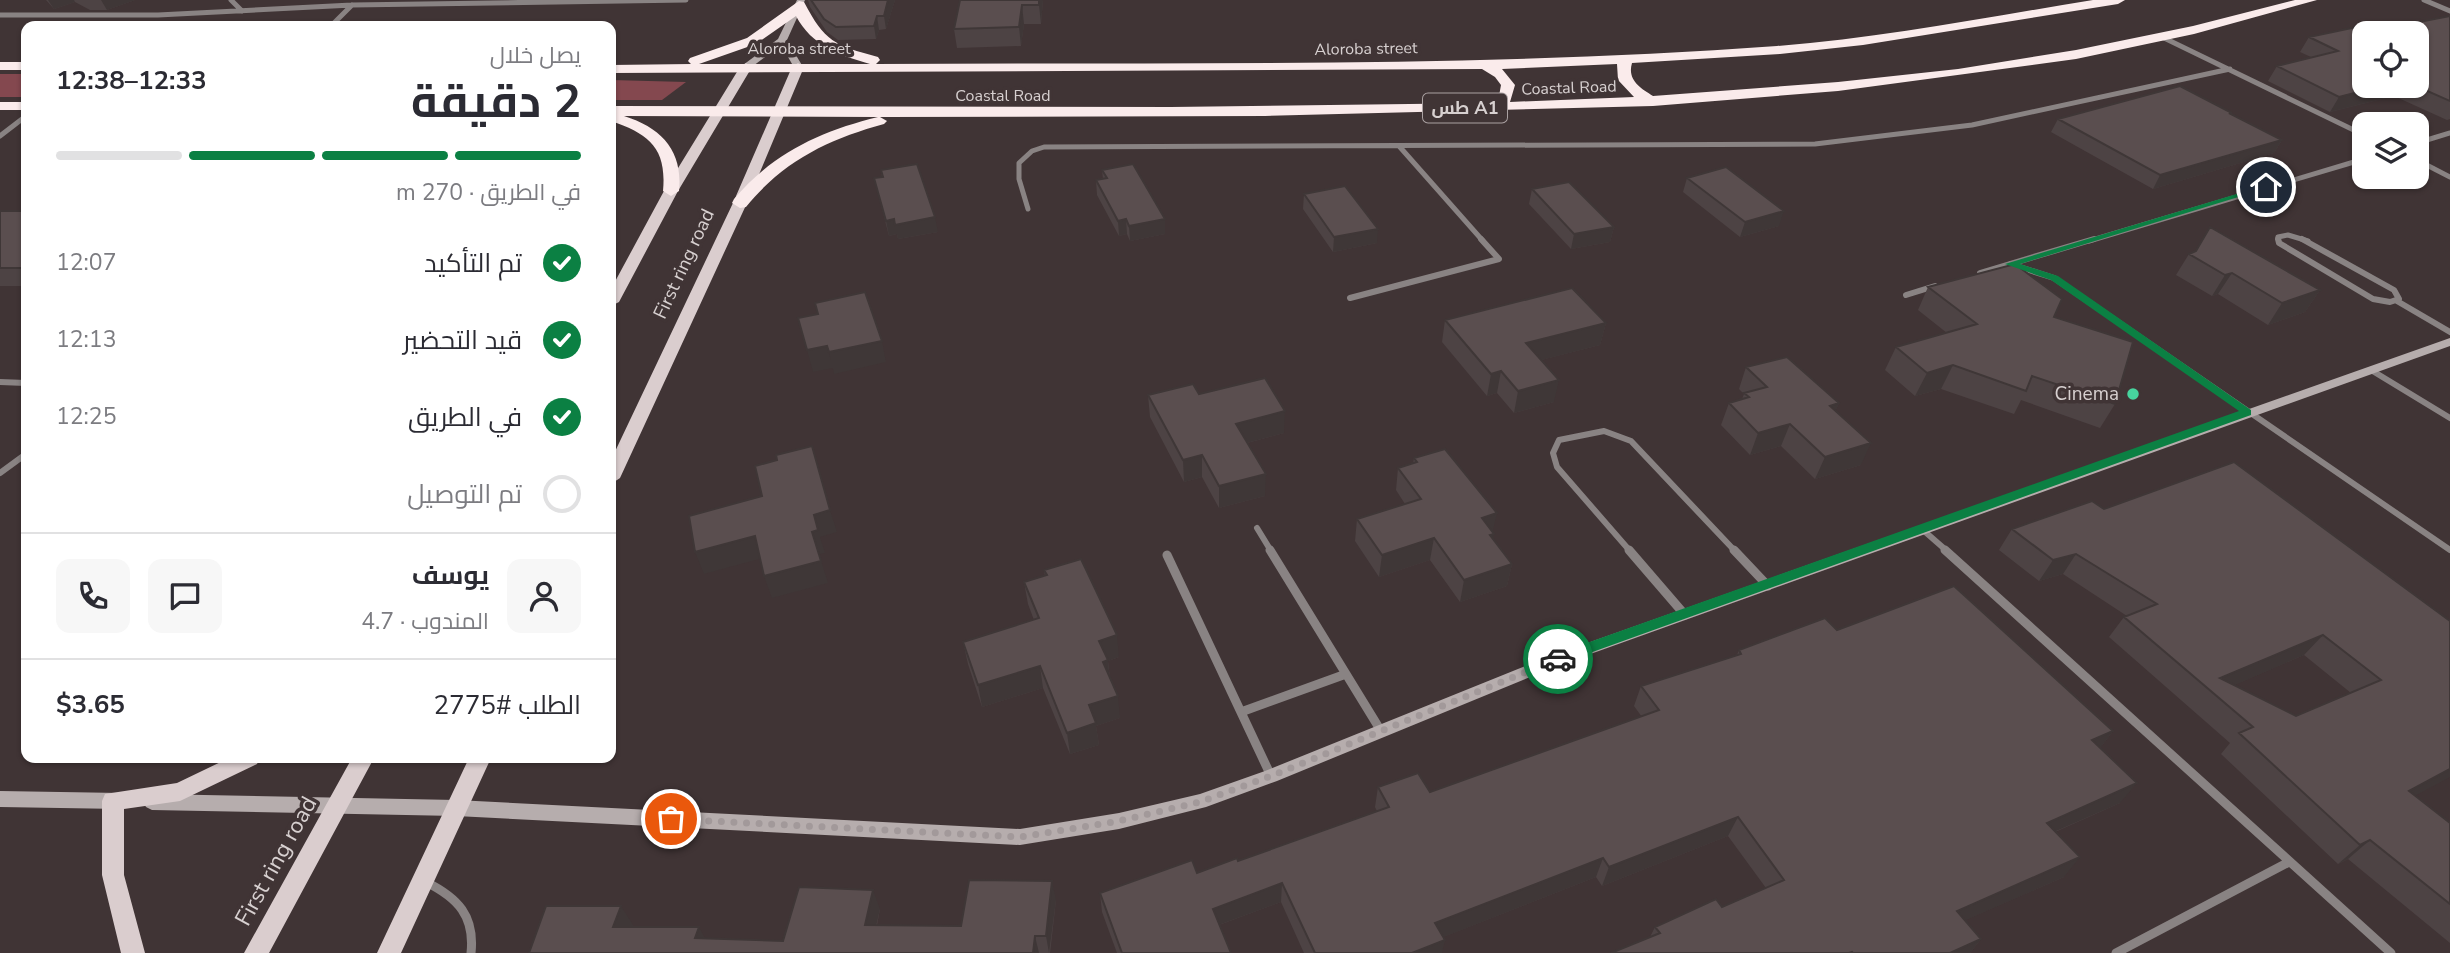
<!DOCTYPE html>
<html lang="ar">
<meta charset="utf-8">
<style>
:root{--surface:#fff;--page:#f7f7f7;--text:#2b2b33;--muted:#7c7c81;--line:#e1e1e2;--accent:#0b8043}
body{margin:0;font-family:"Nunito Sans",Cairo,sans-serif;background:var(--page);color:var(--text);direction:rtl;height:100vh;display:flex;flex-direction:column;font-size:26px;white-space:nowrap}
*{box-sizing:border-box;margin:0}
p{font-size:23px;color:var(--muted)}
.icon{flex:none;width:38px;height:38px;fill:none;stroke:currentColor;stroke-width:2;stroke-linecap:round;stroke-linejoin:round}
.map{position:relative;flex:1;overflow:hidden;direction:ltr}
.side{position:absolute;left:21px;top:21px;width:595px;height:742px;display:flex;flex-direction:column;background:var(--surface);border-radius:14px;box-shadow:0 2px 5px #0004;direction:rtl}
.side>*{flex:none}
.controls{position:absolute;left:2352px;top:21px;display:grid;gap:14px}
.controls a{display:grid;place-items:center;width:77px;height:77px;border-radius:14px;background:var(--surface);box-shadow:0 2px 5px #0004;font-size:35px}
.pin{position:absolute;display:grid;place-items:center;width:60px;height:60px;color:#fff;margin:-30px;border:4px solid #fff;border-radius:50%;box-shadow:0 2px 7px #0007}
.courier{position:absolute;display:grid;place-items:center;width:70px;height:70px;margin:-35px;border:5px solid #0b8043;border-radius:50%;background:#fff;color:#222;box-shadow:0 2px 9px #0007}
.headline em{font-style:normal;font-weight:700}
.headline div{display:flex;flex-direction:column-reverse}
.headline{display:flex;align-items:center;justify-content:space-between;height:119px;padding:0 35px}
h1{font-size:46px;font-weight:700;line-height:52px}
.bar{display:grid;grid-template-columns:repeat(4,1fr);gap:10px 7px;align-content:center;height:84px;padding:0 35px}
.bar i{height:9px;border-radius:5px;background:var(--line)}
.bar .active{background:var(--accent)}
.bar p{grid-column:span 4}
.line{display:flex;align-items:center;gap:18px;padding:0 35px;border-top:2px solid var(--line)}
.line div{flex:1}
.round{display:grid;place-items:center;flex:none;width:74px;height:74px;border-radius:14px;background:var(--page)}
ol{padding:0 35px;list-style:none}
li{display:flex;align-items:center;gap:21px;height:77px}
li p{margin-inline-start:auto}
li .icon{padding:7px;border-radius:50%;background:var(--accent);color:#fff;stroke-width:4}
li:last-child{color:var(--muted)}
li i{width:38px;height:38px;border:4px solid var(--line);border-radius:50%}
.map>svg:first-child{display:block}
.green{fill:#84484f}
.lines{fill:none;stroke-linecap:round;stroke-linejoin:round}
.street-far2{stroke:#898383;stroke-width:5}
.street-far1{stroke:#898383;stroke-width:6}
.street{stroke:#898383;stroke-width:9}
.secondary{fill:#b6adad;fill-rule:evenodd}
.primary{fill:#dacdce;fill-rule:evenodd}
.highway{fill:#faebeb;fill-rule:evenodd}
.wall{fill:#4d4344;fill-rule:evenodd}
.shaded-wall{fill:#3f3737}
.building{fill:#5a4e4f;stroke:#3f3737;stroke-width:2;fill-rule:evenodd}
.route{fill:#0b8043}
.done{stroke:#a2999a;stroke-width:7;stroke-dasharray:0 12.6}
.poi-dot{fill:#47d49e;stroke:#403435;stroke-width:2.5}
.labels{text-anchor:middle;dominant-baseline:central;stroke-width:7;stroke-linejoin:round;paint-order:stroke}
.far-street-label{font-size:16px;fill:#d7d0d0;stroke:#403435}
.shield{fill:#403435;stroke:#aaa1a2;stroke-width:2}
.shield-label{font-size:18px;font-weight:bold;fill:#d7d0d0}
.street-label{font-size:19px;fill:#d7d0d0;stroke:#403435}
.poi-label{font-size:19px;fill:#d7d0d0;stroke:#403435;text-anchor:end}
.near-street-label{font-size:23px;fill:#d7d0d0;stroke:#403435}
</style>
<div class="map">
<svg width="2450" height="953" viewBox="0 0 2450 953">
<rect width="100%" height="100%" fill="#403435"/>
<path class="green" d="M 0,74 L 26,74 L 26,97 L 0,97 Z
M 611,80 L 686,82 L 662,100 L 611,100 Z"/>
<g class="lines">
<path class="street-far2" d="M 231,0 L 242,11
M 2424,0 L 2450,11
M 0,15 L 158,15 L 352,5 L 686,0
M 331,26 L 352,5
M 2162,37 L 2364,135
M 0,136 L 26,116
M 2417,143 L 2450,133
M 1399,146 L 1483,241
M 2417,160 L 2450,177
M 1028,209 L 1019,179 L 1019,163 L 1032,151 L 1044,147 L 1815,144 L 1972,125 L 2230,69
M 2089,241 L 2364,159
M 2279,241 L 2278,237 L 2288,235 L 2308,241"/>
<path class="street-far1" d="M 2278,239 L 2279,243 L 2373,299 L 2390,302 L 2399,299 L 2394,290 L 2302,239
M 2010,264 L 2054,278 L 2450,550
M 1980,273 L 2094,239
M 1906,295 L 1935,286
M 1350,298 L 1499,259 L 1481,239
M 2397,301 L 2450,332
M 2371,370 L 2450,418
M 0,382 L 26,383
M 0,473 L 26,454
M 1257,528 L 1271,551
M 1923,530 L 1947,551
M 1630,551 L 1557,467 L 1553,453 L 1559,440 L 1604,431 L 1631,441 L 1735,551"/>
<path class="street" d="M 1270,550 L 1381,731
M 1629,550 L 1685,615
M 1734,550 L 1768,586
M 1945,550 L 2391,953
M 1167,555 L 1271,776
M 1241,712 L 1346,674
M 426,882 C 458,898 475,916 471,953
M 2116,953 L 2289,862"/>
<path class="secondary" d="M 797,0 L 805,0 L 787,40 L 803,67 L 801,69 L 795,69 L 781,45 L 749,69 L 743,69 L 743,65 L 778,39 Z
M 2450,338 L 2450,346 L 1557,666 L 1277,781 L 1206,807 L 1119,829 L 1020,845 L 456,816 L 152,810 L 146,807 L 143,802 L 146,797 L 152,794 L 456,800 L 1020,829 L 1119,813 L 1200,794 L 1265,771 L 1545,658 Z
M 0,791 L 121,793 L 127,796 L 130,801 L 127,806 L 121,809 L 0,807 Z"/>
<path class="primary" d="M 746,63 L 752,67 L 678,191 L 619,302 L 611,306 L 611,289 L 664,191 L 740,67 Z
M 798,63 L 804,67 L 747,203 L 620,478 L 611,484 L 611,460 L 733,203 L 792,67 Z
M 229,758 L 260,758 L 257,764 L 180,801 L 124,809 L 124,875 L 145,953 L 121,953 L 102,875 L 102,801 L 105,794 L 177,783 Z
M 352,758 L 374,758 L 269,953 L 244,953 Z
M 469,758 L 491,758 L 401,953 L 377,953 Z"/>
<path class="highway" d="M 2093,0 L 2125,0 L 2118,4 L 1863,45 L 1780,54 L 1632,63 C 1627,80 1640,88 1653,96 L 1838,82 L 1958,69 L 2076,50 L 2193,26 L 2295,0 L 2317,0 L 2194,34 L 2076,59 L 1838,91 L 1653,106 L 1265,116 L 880,117 L 887,121 L 884,124 C 829,139 783,161 746,207 L 740,208 L 732,203 L 734,199 C 773,153 821,131 878,117 L 624,116 C 662,128 683,151 679,191 L 671,196 L 663,191 C 667,148 649,134 611,121 L 611,106 L 1171,107 L 1489,103 L 1499,96 L 1501,85 L 1495,77 L 1482,69 L 611,73 L 611,65 L 691,64 L 688,61 L 690,58 L 747,38 L 799,1 L 804,2 C 825,42 834,45 878,57 L 880,60 L 876,64 C 1177,62 1478,68 1777,46 C 1883,38 1988,17 2093,0 ZM 796,16 C 812,46 839,55 870,64 L 699,64 L 756,44 ZM 1617,64 L 1618,80 L 1634,97 L 1510,102 L 1515,85 L 1502,69 Z
M 0,62 L 26,62 L 26,70 L 0,70 Z
M 0,102 L 26,102 L 26,110 L 0,110 Z"/>
</g>
<path class="wall" d="M 46,0 L 135,0 L 107,10 L 90,10 L 75,2 L 54,9 Z
M 808,0 L 895,0 L 886,29 L 879,30 L 876,39 L 838,40 L 827,32 L 810,7 Z
M 960,0 L 1043,0 L 1041,24 L 1024,24 L 1021,46 L 957,48 L 954,29 Z
M 2450,16 L 2450,119 L 2447,120 L 2394,96 L 2330,112 L 2268,81 L 2277,66 L 2311,57 L 2300,52 L 2309,37 L 2378,30 ZM 2364,33 L 2417,86 L 2364,86 Z
M 2232,113 L 2231,114 L 2282,140 L 2274,153 L 2153,189 L 2051,132 L 2058,119 Z
M 881,170 L 938,232 L 898,239 L 897,234 L 889,236 L 874,178 L 882,177 Z
M 1102,170 L 1165,219 L 1165,234 L 1130,241 L 1127,234 L 1119,236 L 1097,195 L 1096,180 L 1103,179 Z
M 1687,178 L 1779,226 L 1740,237 L 1683,192 Z
M 1532,189 L 1614,227 L 1610,242 L 1571,249 L 1529,204 Z
M 1304,194 L 1377,243 L 1333,252 L 1303,209 Z
M 0,211 L 26,211 L 26,286 L 0,286 Z
M 2189,254 L 2320,290 L 2305,312 L 2268,325 L 2218,294 L 2212,296 L 2176,275 Z
M 1928,287 L 2054,317 L 2115,404 L 2100,428 L 2021,400 L 2014,414 L 1941,389 L 1915,396 L 1885,370 L 1896,347 L 1947,333 L 1918,310 Z
M 1445,320 L 1606,323 L 1600,345 L 1541,360 L 1554,402 L 1514,413 L 1497,393 L 1487,396 L 1442,342 Z
M 1746,367 L 1839,403 L 1835,411 L 1861,465 L 1815,479 L 1781,446 L 1750,455 L 1721,425 L 1729,403 L 1742,399 L 1744,394 L 1739,389 Z
M 1199,394 L 1284,433 L 1247,443 L 1265,496 L 1219,508 L 1202,477 L 1184,482 L 1150,417 L 1148,395 Z
M 1414,458 L 1493,532 L 1493,539 L 1512,564 L 1507,586 L 1460,602 L 1430,560 L 1379,577 L 1355,541 L 1357,519 L 1405,504 L 1396,490 L 1398,468 L 1413,464 Z
M 2104,509 L 2450,621 L 2415,796 L 2450,823 L 2450,943 L 2348,859 L 2338,864 L 2221,754 L 2230,743 L 2109,637 L 2124,617 L 2127,616 L 2063,574 L 2039,581 L 1999,550 L 2012,529 ZM 2304,655 L 2351,693 L 2296,716 L 2234,685 Z
M 1044,570 L 1119,657 L 1108,661 L 1110,678 L 1120,718 L 1096,726 L 1099,745 L 1070,754 L 1043,688 L 982,707 L 968,664 L 963,642 L 1034,620 L 1028,604 L 1024,582 L 1045,576 Z
M 1837,630 L 2113,731 L 2100,748 L 2120,803 L 2055,832 L 2064,877 L 1965,920 L 1981,939 L 1970,953 L 1611,953 L 1650,937 L 1655,927 L 1722,907 L 1766,888 L 1728,836 L 1602,886 L 1596,877 L 1443,937 L 1442,953 L 1304,953 L 1281,902 L 1219,925 L 1231,953 L 1117,953 L 1102,912 L 1100,893 L 1197,873 L 1238,861 L 1377,811 L 1375,807 L 1378,787 L 1430,792 L 1642,717 L 1634,706 L 1641,686 L 1737,655 L 1739,650 Z
M 1056,900 L 1050,953 L 529,953 L 633,925 L 632,927 L 705,939 L 783,941 L 880,909 L 877,925 L 961,926 Z"/>
<path class="shaded-wall" d="M 48,0 L 74,0 L 75,2 L 54,9 Z
M 101,0 L 135,0 L 107,10 Z
M 888,0 L 895,0 L 886,29 L 884,16 Z
M 1039,0 L 1043,0 L 1041,24 L 1039,5 Z
M 1022,5 L 1024,24 L 1021,46 L 1019,27 Z
M 877,16 L 879,30 L 876,39 L 874,26 Z
M 2382,86 L 2400,86 L 2394,96 L 2330,112 L 2339,97 Z
M 2282,140 L 2274,153 L 2153,189 L 2160,175 Z
M 1784,211 L 1779,226 L 1740,237 L 1745,222 Z
M 935,217 L 938,232 L 898,239 L 895,225 Z
M 894,219 L 897,234 L 889,236 L 886,221 Z
M 1126,219 L 1127,234 L 1119,236 L 1118,221 Z
M 1165,219 L 1165,234 L 1130,241 L 1129,226 Z
M 1614,227 L 1610,242 L 1571,249 L 1574,234 Z
M 1378,229 L 1377,243 L 1333,252 L 1334,237 Z
M 2232,273 L 2218,294 L 2212,296 L 2225,275 Z
M 2320,290 L 2305,312 L 2268,325 L 2282,303 Z
M 1606,323 L 1600,345 L 1522,365 L 1526,343 Z
M 882,341 L 886,362 L 834,374 L 829,352 Z
M 827,346 L 833,368 L 813,372 L 807,350 Z
M 1953,365 L 1941,389 L 1915,396 L 1927,373 Z
M 1501,371 L 1497,393 L 1487,396 L 1491,374 Z
M 1559,380 L 1554,402 L 1514,413 L 1518,391 Z
M 1839,403 L 1829,425 L 1830,406 Z
M 1285,411 L 1284,433 L 1235,446 L 1236,424 Z
M 1790,424 L 1781,446 L 1750,455 L 1758,433 Z
M 1871,443 L 1861,465 L 1815,479 L 1825,457 Z
M 1202,455 L 1202,477 L 1184,482 L 1183,460 Z
M 1266,474 L 1265,496 L 1219,508 L 1219,486 Z
M 830,510 L 837,532 L 820,537 L 825,553 L 819,554 L 828,583 L 772,598 L 764,576 L 814,515 Z
M 1497,513 L 1492,534 L 1494,534 L 1490,556 L 1482,518 Z
M 755,536 L 763,558 L 704,574 L 695,552 Z
M 1434,538 L 1430,560 L 1379,577 L 1382,555 Z
M 2076,554 L 2063,574 L 2039,581 L 2053,560 Z
M 1512,564 L 1507,586 L 1460,602 L 1464,580 Z
M 1117,635 L 1119,657 L 1108,661 L 1110,682 L 1105,683 L 1099,641 Z
M 2323,635 L 2304,655 L 2214,694 L 2220,678 Z
M 1040,666 L 1043,688 L 982,707 L 978,685 Z
M 1118,696 L 1120,718 L 1096,726 L 1099,745 L 1070,754 L 1067,733 L 1089,705 Z
M 2113,731 L 2098,751 L 2092,740 Z
M 2450,769 L 2450,777 L 2387,811 L 2409,791 Z
M 2137,783 L 2120,803 L 2031,842 L 2047,823 Z
M 1738,817 L 1728,836 L 1602,886 L 1609,867 Z
M 2370,840 L 2348,859 L 2338,864 L 2360,845 Z
M 2080,857 L 2064,877 L 1943,930 L 1957,911 Z
M 1603,858 L 1596,877 L 1431,942 L 1435,923 Z
M 1052,881 L 1056,900 L 1049,953 L 1046,936 Z
M 1282,883 L 1281,902 L 1213,927 L 1213,909 Z
M 873,890 L 880,909 L 872,944 L 865,925 Z
M 621,906 L 633,925 L 626,946 L 613,927 Z
M 699,927 L 709,946 L 695,938 Z
M 1035,936 L 1039,953 L 1033,953 Z
M 1981,939 L 1970,953 L 1950,953 Z
M 1445,940 L 1442,953 L 1412,953 Z"/>
<path class="building" d="M 811,0 L 888,0 L 884,16 L 877,16 L 874,26 L 836,27 L 824,19 Z
M 960,0 L 1039,0 L 1039,5 L 1022,5 L 1019,27 L 954,29 Z
M 2450,16 L 2450,101 L 2416,86 L 2417,33 L 2364,33 L 2364,86 L 2382,86 L 2339,97 L 2277,66 L 2338,51 L 2309,37 L 2366,25 L 2378,30 Z
M 2180,86 L 2232,113 L 2229,113 L 2282,140 L 2160,175 L 2058,119 Z
M 917,164 L 935,217 L 895,225 L 894,219 L 886,221 L 874,178 L 883,177 L 881,170 Z
M 1133,164 L 1165,219 L 1129,226 L 1126,219 L 1118,221 L 1096,180 L 1107,178 L 1102,170 Z
M 1726,167 L 1784,211 L 1745,222 L 1687,178 Z
M 1569,182 L 1614,227 L 1574,234 L 1532,189 Z
M 1345,186 L 1378,229 L 1334,237 L 1304,194 Z
M 0,211 L 26,211 L 26,268 L 0,268 Z
M 2210,227 L 2320,290 L 2282,303 L 2232,273 L 2225,275 L 2189,254 L 2196,251 Z
M 2015,264 L 2062,299 L 2054,317 L 2133,342 L 2115,404 L 2032,376 L 2026,391 L 1953,365 L 1927,373 L 1896,347 L 1977,324 L 1928,287 Z
M 1572,288 L 1606,323 L 1526,343 L 1559,380 L 1518,391 L 1501,371 L 1491,374 L 1445,320 Z
M 865,292 L 882,341 L 829,352 L 827,346 L 807,350 L 798,318 L 818,314 L 815,303 Z
M 1787,357 L 1839,403 L 1830,406 L 1871,443 L 1825,457 L 1790,424 L 1758,433 L 1729,403 L 1749,397 L 1744,393 L 1767,387 L 1746,367 Z
M 1265,378 L 1285,411 L 1236,424 L 1266,474 L 1219,486 L 1202,455 L 1183,460 L 1148,395 L 1193,384 L 1199,394 Z
M 812,446 L 830,510 L 814,515 L 818,530 L 812,532 L 821,561 L 764,576 L 755,536 L 695,552 L 689,516 L 762,496 L 755,466 L 777,460 L 776,455 Z
M 1445,449 L 1497,513 L 1482,518 L 1494,534 L 1490,535 L 1512,564 L 1464,580 L 1434,538 L 1382,555 L 1357,519 L 1421,499 L 1398,468 L 1417,462 L 1414,458 Z
M 2234,462 L 2450,621 L 2450,769 L 2409,791 L 2450,823 L 2450,904 L 2370,840 L 2360,845 L 2239,733 L 2253,727 L 2124,617 L 2157,604 L 2076,554 L 2053,560 L 2012,529 L 2092,501 L 2104,509 ZM 2323,635 L 2381,680 L 2296,716 L 2220,678 Z
M 1081,559 L 1117,635 L 1099,641 L 1108,660 L 1103,662 L 1118,696 L 1089,705 L 1096,723 L 1067,733 L 1040,666 L 978,685 L 963,642 L 1039,618 L 1024,582 L 1047,575 L 1044,570 Z
M 1954,586 L 2113,731 L 2092,740 L 2137,783 L 2047,823 L 2080,857 L 1957,911 L 1981,939 L 1950,953 L 1853,953 L 1852,952 L 1849,953 L 1611,953 L 1660,933 L 1655,927 L 1716,899 L 1722,907 L 1784,880 L 1738,817 L 1609,867 L 1603,858 L 1435,923 L 1445,940 L 1412,953 L 1315,953 L 1282,883 L 1213,909 L 1231,953 L 1122,953 L 1100,893 L 1192,860 L 1197,873 L 1237,858 L 1238,861 L 1389,807 L 1378,787 L 1418,773 L 1430,792 L 1659,710 L 1641,686 L 1741,654 L 1739,650 L 1825,618 L 1837,630 Z
M 969,880 L 1052,881 L 1046,936 L 1035,936 L 1033,953 L 529,953 L 546,906 L 621,906 L 613,927 L 699,927 L 695,938 L 783,941 L 799,887 L 873,890 L 865,925 L 961,926 Z"/>
<path class="route" d="M 2263,186 L 2271,187 L 2020,264 L 2058,276 L 2251,410 L 2251,415 L 1562,663 L 1553,663 L 1553,655 L 2239,411 L 2051,280 L 2005,264 Z"/>
<g class="lines">
<path class="done" d="M 671,819 L 1020,837 L 1119,821 L 1200,802 L 1271,776 L 1558,659"/>
</g>
<circle class="poi-dot" cx="2133" cy="394" r="7"/>
<g class="labels">
<g class="far-street-label">
<text x="799" y="49">Aloroba street</text>
<text transform="translate(1366 49) rotate(-1)">Aloroba street</text>
<text transform="translate(1569 88) rotate(-2)">Coastal Road</text>
<text x="1003" y="96">Coastal Road</text>
</g>
<rect class="shield" x="1423" y="93.5" width="84" height="29" rx="5"/>
<g class="shield-label">
<text x="1465" y="108">طس A1</text>
</g>
<g class="street-label">
<text transform="translate(684 264) rotate(-65)">First ring road</text>
</g>
<g class="poi-label">
<text x="2119" y="394">Cinema</text>
</g>
<g class="near-street-label">
<text transform="translate(276 861) rotate(-61)">First ring road</text>
</g>
</g>
</svg>
<div class="controls">
<a><svg class="icon" aria-label="locate" viewBox="0 0 24 24"><circle cx="12" cy="12" r="6"/><path d="M12 2v4M12 18v4M2 12h4M18 12h4"/></svg></a>
<a><svg class="icon" aria-label="layers" viewBox="0 0 24 24"><path d="M12 4l9 5-9 5-9-5zM3 14l9 5 9-5"/></svg></a>
</div>
<div class="pin" style="left:671px;top:819px;background:#ea580c"><svg class="icon" aria-label="bag" viewBox="0 0 24 24"><path d="M5 8h14l-1 12H6zM9 8a3 3 0 0 1 6 0"/></svg></div>
<div class="pin" style="left:2266px;top:187px;background:#1f2937"><svg class="icon" aria-label="home" viewBox="0 0 24 24"><path d="M3 11l9-7 9 7M6 9v11h12V9"/></svg></div>
<div class="courier" style="left:1558px;top:659px"><svg class="icon" aria-label="car" viewBox="0 0 24 24"><path d="M5 17H2v-5l4-1 3-4h7l3 4 3 1v5h-3M9 17h6M6 11h13"/><circle cx="7" cy="17" r="2"/><circle cx="17" cy="17" r="2"/></svg></div>
<section class="side">
<div class="headline"><div><h1>2 دقيقة</h1><p>يصل خلال</p></div><em>12:33–12:38</em></div>
<div class="bar"><i class="active"></i><i class="active"></i><i class="active"></i><i></i><p>في الطريق · 270 m</p></div>
<ol>
<li><svg class="icon" aria-label="check" viewBox="0 0 24 24"><path d="M5 12l5 5 9-10"/></svg>تم التأكيد<p>12:07</p></li>
<li><svg class="icon" aria-label="check" viewBox="0 0 24 24"><path d="M5 12l5 5 9-10"/></svg>قيد التحضير<p>12:13</p></li>
<li><svg class="icon" aria-label="check" viewBox="0 0 24 24"><path d="M5 12l5 5 9-10"/></svg>في الطريق<p>12:25</p></li>
<li><i></i>تم التوصيل</li>
</ol>
<div class="line" style="height:126px"><a class="round"><svg class="icon" aria-label="person" viewBox="0 0 24 24"><circle cx="12" cy="8" r="4"/><path d="M4 21q1-7 8-7t8 7"/></svg></a><div><b>يوسف</b><p>المندوب · 4.7</p></div><a class="round"><svg class="icon" aria-label="chat" viewBox="0 0 24 24"><path d="M4 5h16v11H9l-5 4z"/></svg></a><a class="round"><svg class="icon" aria-label="phone" viewBox="0 0 24 24"><path d="M5 4h4l2 5-3 2q2 4 5 5l2-3 5 2v4C11 20 4 13 5 4z"/></svg></a></div>
<div class="line" style="height:91px"><div>الطلب #2775</div><b>$3.65</b></div>
</section>
</div>
